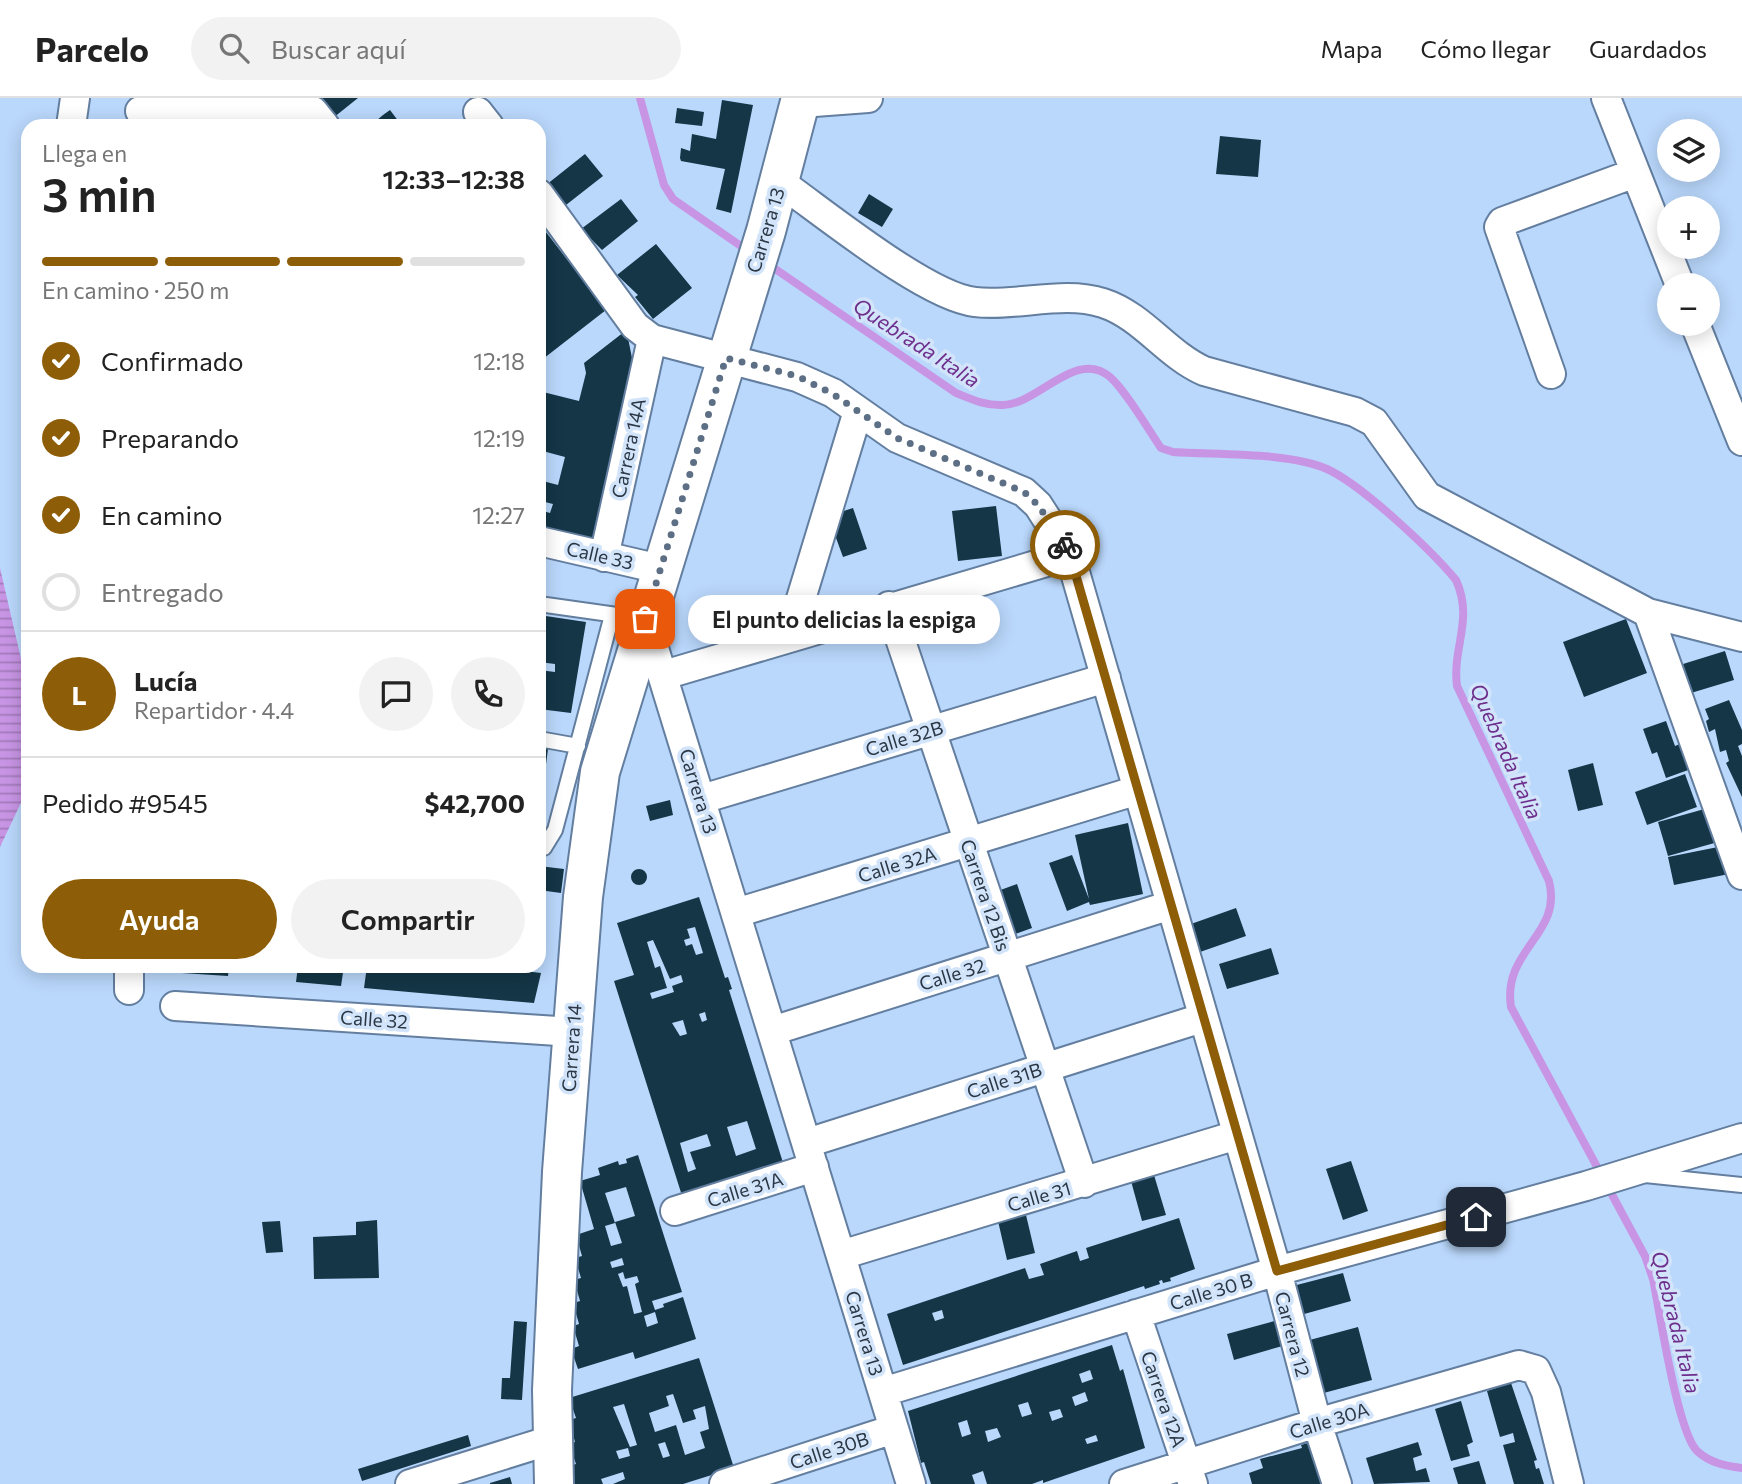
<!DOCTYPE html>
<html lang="es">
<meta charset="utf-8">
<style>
:root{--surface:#fff;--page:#f2f2f2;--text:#222;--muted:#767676;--line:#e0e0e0;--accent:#8e5d08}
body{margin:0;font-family:Commissioner,sans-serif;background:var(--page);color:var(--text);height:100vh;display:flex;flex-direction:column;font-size:26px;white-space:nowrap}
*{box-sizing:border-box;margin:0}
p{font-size:23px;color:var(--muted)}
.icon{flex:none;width:38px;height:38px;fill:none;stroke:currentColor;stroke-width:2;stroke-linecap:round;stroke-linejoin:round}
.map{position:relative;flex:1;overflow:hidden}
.panel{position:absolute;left:21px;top:21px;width:525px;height:854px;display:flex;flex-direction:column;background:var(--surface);border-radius:21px;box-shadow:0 4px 18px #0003}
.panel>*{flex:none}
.controls{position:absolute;left:1657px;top:21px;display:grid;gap:14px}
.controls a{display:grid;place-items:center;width:63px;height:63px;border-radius:50%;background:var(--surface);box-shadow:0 4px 18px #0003;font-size:35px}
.pin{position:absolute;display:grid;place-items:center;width:60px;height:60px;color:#fff;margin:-30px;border-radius:14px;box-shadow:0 4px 10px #0006}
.courier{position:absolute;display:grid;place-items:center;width:70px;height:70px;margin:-35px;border:5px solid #8e5d08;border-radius:50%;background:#fff;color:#222;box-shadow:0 2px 9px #0007}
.bubble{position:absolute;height:49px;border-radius:24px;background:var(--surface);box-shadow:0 4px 18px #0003;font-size:23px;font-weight:600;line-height:49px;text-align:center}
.summary em{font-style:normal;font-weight:600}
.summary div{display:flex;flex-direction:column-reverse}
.summary{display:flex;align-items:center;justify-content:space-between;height:119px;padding:0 21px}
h1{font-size:46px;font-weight:600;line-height:52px}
.bar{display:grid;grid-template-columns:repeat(4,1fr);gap:10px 7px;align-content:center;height:84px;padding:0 21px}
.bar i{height:9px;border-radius:5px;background:var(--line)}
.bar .current{background:var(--accent)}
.bar p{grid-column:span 4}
.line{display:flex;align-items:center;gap:18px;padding:0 21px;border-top:2px solid var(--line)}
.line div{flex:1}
.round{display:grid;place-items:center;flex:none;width:74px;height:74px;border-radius:37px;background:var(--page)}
ol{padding:0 21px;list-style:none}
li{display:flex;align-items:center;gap:21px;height:77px}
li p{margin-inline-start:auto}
li .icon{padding:7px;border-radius:50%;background:var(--accent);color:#fff;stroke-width:4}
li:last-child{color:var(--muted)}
li i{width:38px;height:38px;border:4px solid var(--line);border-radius:50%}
.action{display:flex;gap:14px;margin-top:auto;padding:14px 21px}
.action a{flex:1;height:80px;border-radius:42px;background:var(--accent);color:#fff;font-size:28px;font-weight:600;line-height:80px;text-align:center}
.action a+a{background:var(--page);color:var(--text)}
header{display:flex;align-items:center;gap:42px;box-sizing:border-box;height:98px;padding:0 35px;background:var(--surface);border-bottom:2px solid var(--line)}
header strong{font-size:33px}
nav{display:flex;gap:38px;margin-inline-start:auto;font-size:24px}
.search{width:490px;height:63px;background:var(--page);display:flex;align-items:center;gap:18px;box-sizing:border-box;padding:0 24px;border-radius:38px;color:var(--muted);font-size:26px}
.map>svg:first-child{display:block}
.water{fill:url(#water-rules)}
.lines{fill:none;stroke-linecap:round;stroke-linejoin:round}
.stream{stroke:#c895e5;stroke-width:8}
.building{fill:#143647;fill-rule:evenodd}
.lane-casing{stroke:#637e9f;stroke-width:18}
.street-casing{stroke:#637e9f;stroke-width:32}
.primary-casing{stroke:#637e9f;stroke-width:42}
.lane{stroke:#fff;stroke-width:14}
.street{stroke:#fff;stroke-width:28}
.primary{stroke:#fff;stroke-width:38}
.done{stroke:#5d6f85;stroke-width:7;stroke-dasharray:0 12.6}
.route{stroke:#8e5d08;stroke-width:9}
.labels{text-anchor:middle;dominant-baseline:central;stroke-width:7;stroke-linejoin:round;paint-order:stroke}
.street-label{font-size:19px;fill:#2b3745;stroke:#d2e4fa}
.water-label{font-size:21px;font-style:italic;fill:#6d2e8c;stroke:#d2e4fa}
</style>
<header>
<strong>Parcelo</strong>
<div class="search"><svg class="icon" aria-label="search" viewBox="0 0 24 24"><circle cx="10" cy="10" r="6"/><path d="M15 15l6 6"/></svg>Buscar aquí</div>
<nav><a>Mapa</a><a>Cómo llegar</a><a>Guardados</a></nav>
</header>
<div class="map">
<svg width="1742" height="1386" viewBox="0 0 1742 1386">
<defs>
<pattern id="water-rules" width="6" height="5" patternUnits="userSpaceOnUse" patternTransform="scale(1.75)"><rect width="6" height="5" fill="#c895e5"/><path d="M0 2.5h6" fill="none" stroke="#a37abb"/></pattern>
</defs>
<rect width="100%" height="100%" fill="#bad8fc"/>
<path class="water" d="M 0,470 L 28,591 L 28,690 L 0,749 Z"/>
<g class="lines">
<path class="stream" d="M 640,0 L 664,87 L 673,101 L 748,153
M 768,166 L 956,295 C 971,301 986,308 1003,307 C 1039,306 1076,250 1110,279 C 1126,293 1148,331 1161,350 L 1173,354 C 1216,357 1289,354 1327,371 C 1362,387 1430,451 1456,482 C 1474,522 1452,549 1457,588 L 1549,783 C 1563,837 1502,851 1511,909 L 1645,1158 L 1653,1181 C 1660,1215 1677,1332 1697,1353 C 1710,1365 1726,1368 1742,1370"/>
</g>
<path class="building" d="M 166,0 L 358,0 L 333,20 Z
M 722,2 L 753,7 L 731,115 L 716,111 L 725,71 L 681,63 L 680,60 L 681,50 L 690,53 L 692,36 L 716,41 Z
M 677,10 L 704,14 L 702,28 L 675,25 Z
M 390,12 L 402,28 L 370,28 L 383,17 Z
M 1220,38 L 1261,42 L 1258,79 L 1216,76 Z
M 585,56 L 603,78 L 566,107 L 546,87 Z
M 869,96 L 893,111 L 882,129 L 858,115 Z
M 621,101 L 638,123 L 602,152 L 581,131 Z
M 539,125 L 606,212 L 539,264 Z
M 656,146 L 692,190 L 653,221 L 635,199 L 638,197 L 617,177 Z
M 624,234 L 628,240 L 636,280 L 592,453 L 539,441 L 539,382 L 558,387 L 565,359 L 539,352 L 539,293 L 579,303 L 586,275 L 584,265 ZM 545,404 L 553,406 L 550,415 L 543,413 Z
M 996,408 L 1002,458 L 958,463 L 952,413 Z
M 853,410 L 867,451 L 843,459 L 828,418 Z
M 539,517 L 586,524 L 571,615 L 539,611 L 539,572 L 555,574 L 555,566 L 539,564 Z
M 1626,521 L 1647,575 L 1584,599 L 1563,544 Z
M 1725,553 L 1734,582 L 1691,595 L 1683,566 Z
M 1729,602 L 1742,632 L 1742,646 L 1738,648 L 1742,658 L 1742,699 L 1726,665 L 1729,663 L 1726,652 L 1720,654 L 1715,631 L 1709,634 L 1706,623 L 1709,621 L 1705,611 Z
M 1666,623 L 1675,648 L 1682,645 L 1691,671 L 1666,680 L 1657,654 L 1652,656 L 1643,631 Z
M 539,650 L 548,651 L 541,705 L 539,705 Z
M 1593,665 L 1603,707 L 1578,713 L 1568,672 Z
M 1685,676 L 1697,709 L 1647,727 L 1635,694 Z
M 670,702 L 673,717 L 650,723 L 646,708 Z
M 1708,710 L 1718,744 L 1668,758 L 1658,724 Z
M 1128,725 L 1143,796 L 1090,807 L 1089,804 L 1067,813 L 1049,765 L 1072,757 L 1089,801 L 1075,737 Z
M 1723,748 L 1729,776 L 1674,787 L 1668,759 Z
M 539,768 L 564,771 L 561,795 L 539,792 Z
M631 779a8 8 0 1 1 16 0a8 8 0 1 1-16 0Z
M 1017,786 L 1032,830 L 1010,838 L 995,794 Z
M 699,799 L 725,880 L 728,879 L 732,891 L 729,892 L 785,1071 L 684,1104 L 614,883 L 634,877 L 617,825 ZM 695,829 L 703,855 L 696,857 L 692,846 L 686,848 L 684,842 L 690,840 L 687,831 ZM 653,842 L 670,881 L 681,877 L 683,884 L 672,888 L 674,894 L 652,901 L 650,895 L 667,890 L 660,868 L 655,870 L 647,844 ZM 705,914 L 707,922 L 702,924 L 699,916 ZM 683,922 L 687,936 L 680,938 L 672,925 ZM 747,1023 L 756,1051 L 736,1058 L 727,1029 ZM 707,1036 L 711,1048 L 690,1054 L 696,1071 L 688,1074 L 680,1045 Z
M 1236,810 L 1246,838 L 1200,854 L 1191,826 Z
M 1271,850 L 1279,876 L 1227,891 L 1219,866 Z
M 183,868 L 229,868 L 228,878 L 182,875 Z
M 298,868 L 344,868 L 341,888 L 296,884 Z
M 367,868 L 437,868 L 460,871 L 460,868 L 483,868 L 541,875 L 534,905 L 364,890 Z
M 638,1057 L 682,1194 L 652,1203 L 655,1212 L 664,1209 L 663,1206 L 683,1199 L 696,1241 L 635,1261 L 633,1254 L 578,1271 L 571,1251 L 579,1248 L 573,1228 L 579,1226 L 573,1205 L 580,1203 L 574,1182 L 581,1180 L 575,1160 L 582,1158 L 576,1137 L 594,1131 L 580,1083 L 600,1077 L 598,1070 L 618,1063 L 619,1067 L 627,1065 L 626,1061 ZM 626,1089 L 635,1118 L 615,1124 L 622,1145 L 611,1148 L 605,1128 L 615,1125 L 605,1095 ZM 622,1160 L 624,1167 L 612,1170 L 610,1164 ZM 623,1174 L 625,1181 L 637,1178 L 639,1184 L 635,1186 L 642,1214 L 634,1216 L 627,1188 L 623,1189 L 618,1176 ZM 655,1214 L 658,1225 L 647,1229 L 644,1218 Z
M 1351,1063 L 1368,1113 L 1343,1122 L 1326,1071 Z
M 1154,1077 L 1166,1117 L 1142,1123 L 1131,1083 Z
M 1026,1117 L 1035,1155 L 1007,1162 L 998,1123 Z
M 1179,1120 L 1195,1171 L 1170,1180 L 1171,1183 L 1163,1185 L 1162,1182 L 1159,1183 L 1160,1186 L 1145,1191 L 1144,1188 L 903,1267 L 887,1216 L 1025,1170 L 1029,1181 L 1044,1177 L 1040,1166 L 1077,1153 L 1080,1163 L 1089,1160 L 1086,1150 ZM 942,1212 L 944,1220 L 935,1223 L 932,1215 Z
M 377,1122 L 379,1180 L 314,1181 L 313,1139 L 356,1137 L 356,1124 Z
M 280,1123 L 283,1154 L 266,1155 L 262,1124 Z
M 1343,1175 L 1351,1203 L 1297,1218 L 1289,1189 Z
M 1278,1222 L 1286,1247 L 1234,1262 L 1227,1236 Z
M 514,1223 L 527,1224 L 522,1302 L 501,1301 L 502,1280 L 510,1280 Z
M 1358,1229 L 1372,1282 L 1320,1296 L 1306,1243 Z
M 1112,1247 L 1120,1273 L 1123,1271 L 1145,1350 L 1043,1385 L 1043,1382 L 1032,1386 L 987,1386 L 983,1373 L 972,1377 L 975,1386 L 931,1386 L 924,1364 L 921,1365 L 908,1313 ZM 1090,1272 L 1093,1281 L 1082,1285 L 1079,1276 ZM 1085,1294 L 1088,1303 L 1075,1308 L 1072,1299 ZM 1028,1304 L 1032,1316 L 1022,1319 L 1018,1307 ZM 1060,1311 L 1063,1319 L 1052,1323 L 1049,1314 ZM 967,1322 L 971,1336 L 962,1339 L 958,1325 ZM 997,1330 L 1001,1339 L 988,1344 L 985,1333 ZM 1096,1337 L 1098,1343 L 1087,1346 L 1085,1341 Z
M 699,1260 L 734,1370 L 683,1386 L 613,1386 L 625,1381 L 623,1374 L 601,1381 L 603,1386 L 574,1386 L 569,1368 L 576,1366 L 569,1346 L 575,1344 L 569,1322 L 576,1320 L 569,1300 ZM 673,1296 L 683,1325 L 696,1321 L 693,1312 L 705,1308 L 709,1331 L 700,1334 L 705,1350 L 685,1357 L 676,1327 L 655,1334 L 649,1315 L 669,1308 L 666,1298 ZM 624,1306 L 637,1347 L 630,1349 L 613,1309 ZM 665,1344 L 670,1358 L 663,1360 L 658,1346 ZM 628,1350 L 630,1358 L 619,1361 L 616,1353 Z
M 1511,1285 L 1537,1362 L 1534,1363 L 1536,1371 L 1539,1370 L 1544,1386 L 1514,1386 L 1503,1347 L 1515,1344 L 1513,1335 L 1500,1339 L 1487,1293 Z
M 1461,1303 L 1473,1344 L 1467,1347 L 1470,1358 L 1451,1363 L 1435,1311 Z
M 468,1337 L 471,1348 L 362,1383 L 358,1371 Z
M 1311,1344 L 1327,1386 L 1252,1386 L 1249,1375 L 1263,1370 L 1260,1361 L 1302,1350 L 1301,1347 Z
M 1418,1344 L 1422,1357 L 1413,1360 L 1416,1373 L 1426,1370 L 1430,1384 L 1374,1386 L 1366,1360 Z
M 1479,1363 L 1486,1386 L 1458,1386 L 1453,1370 Z
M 510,1379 L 512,1386 L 490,1386 L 490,1385 Z"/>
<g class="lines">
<defs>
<path id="lane" d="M 539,506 L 645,521
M 539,641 L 578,648
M 539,751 L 544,750 L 555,732 L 612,517
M 1645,1077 L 1742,1087"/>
<path id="street" d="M 1606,0 L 1680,187
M 801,5 L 868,0
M 140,13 L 313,13 L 325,28
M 478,14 L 489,28
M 71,28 L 75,0
M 780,84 C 824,115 927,199 975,204 C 1016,209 1063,192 1103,205 C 1143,218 1166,256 1204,273 L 1355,314 L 1374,324 L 1427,398 L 1648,515 L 1742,539
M 539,96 L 635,228 L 652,241 L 797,279 L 833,295 L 897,340 L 1024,394 L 1038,407 L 1070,457 L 1277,1173 L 1317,1325 L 1337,1386
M 1695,226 L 1742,343
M 1551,276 L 1499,129 L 1502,124 L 1635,75
M 539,443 L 660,471
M 604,459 L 652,241
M 889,508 L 1084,1085
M 1648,515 L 1742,777
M 645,521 L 911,1386
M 790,537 L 858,313
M 664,577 L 1070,457
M 702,701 L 1106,580
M 736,815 L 1138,692
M 129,868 L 129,892
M 175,908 L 573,934
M 772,933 L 1171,807
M 807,1045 L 1202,920
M 675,1113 L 814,1069
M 841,1157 L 1237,1037
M 1136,1216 L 1193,1386
M 883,1294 L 1277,1173 L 1586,1088 L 1742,1040
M 410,1386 L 551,1342
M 724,1386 L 894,1331
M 1124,1386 L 1317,1325 L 1519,1267 L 1536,1272 L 1546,1294 L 1569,1386"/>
<path id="primary" d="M 554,1386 L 552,1292 L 562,1074 L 583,799 L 600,674 L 766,133 L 801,0"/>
</defs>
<use href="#lane" class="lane-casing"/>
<use href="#street" class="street-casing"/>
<use href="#primary" class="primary-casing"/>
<use href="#lane" class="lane"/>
<use href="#street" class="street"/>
<use href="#primary" class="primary"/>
</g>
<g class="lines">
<path class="done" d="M 645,521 L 726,260 L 797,278 L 833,296 L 897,340 L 1024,394 L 1038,407 L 1065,447"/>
<path class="route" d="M 1065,447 L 1070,457 L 1277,1173 L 1476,1119"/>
</g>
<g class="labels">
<g class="street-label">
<text transform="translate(765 132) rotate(-73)">Carrera 13</text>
<text transform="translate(628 350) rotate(-78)">Carrera 14A</text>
<text transform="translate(600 457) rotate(13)">Calle 33</text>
<text transform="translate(904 640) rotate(-17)">Calle 32B</text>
<text transform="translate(699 693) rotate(73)">Carrera 13</text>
<text transform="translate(897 766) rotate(-17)">Calle 32A</text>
<text transform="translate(986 797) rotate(71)">Carrera 12 Bis</text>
<text transform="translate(952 876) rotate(-17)">Calle 32</text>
<text transform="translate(374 921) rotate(4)">Calle 32</text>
<text transform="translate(571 950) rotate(-86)">Carrera 14</text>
<text transform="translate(1004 982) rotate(-18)">Calle 31B</text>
<text transform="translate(745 1091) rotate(-17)">Calle 31A</text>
<text transform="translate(1039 1098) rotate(-16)">Calle 31</text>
<text transform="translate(1211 1193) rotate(-17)">Calle 30 B</text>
<text transform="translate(865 1235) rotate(73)">Carrera 13</text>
<text transform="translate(1293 1236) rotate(75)">Carrera 12</text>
<text transform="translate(1164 1301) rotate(71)">Carrera 12A</text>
<text transform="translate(1329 1322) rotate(-17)">Calle 30A</text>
<text transform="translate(829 1352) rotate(-18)">Calle 30B</text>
</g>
<g class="water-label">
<text transform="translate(917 244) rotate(33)">Quebrada Italia</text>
<text transform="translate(1507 653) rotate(66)">Quebrada Italia</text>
<text transform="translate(1677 1224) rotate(76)">Quebrada Italia</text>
</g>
</g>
</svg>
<div class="controls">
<a><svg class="icon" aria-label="layers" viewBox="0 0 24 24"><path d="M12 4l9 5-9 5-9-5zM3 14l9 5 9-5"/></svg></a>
<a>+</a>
<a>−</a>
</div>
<div class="pin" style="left:645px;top:521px;background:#ea580c"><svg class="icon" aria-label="bag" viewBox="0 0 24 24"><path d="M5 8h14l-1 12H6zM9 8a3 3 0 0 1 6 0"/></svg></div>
<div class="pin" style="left:1476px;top:1119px;background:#1f2937"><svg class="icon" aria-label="home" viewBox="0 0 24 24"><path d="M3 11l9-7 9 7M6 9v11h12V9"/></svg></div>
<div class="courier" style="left:1065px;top:447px"><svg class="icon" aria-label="bike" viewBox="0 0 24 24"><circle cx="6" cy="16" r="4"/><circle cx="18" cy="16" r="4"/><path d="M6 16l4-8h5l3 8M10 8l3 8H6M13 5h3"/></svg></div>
<div class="bubble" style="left:688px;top:497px;width:312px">El punto delicias la espiga</div>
<section class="panel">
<div class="summary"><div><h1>3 min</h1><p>Llega en</p></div><em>12:33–12:38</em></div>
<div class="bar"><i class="current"></i><i class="current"></i><i class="current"></i><i></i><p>En camino · 250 m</p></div>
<ol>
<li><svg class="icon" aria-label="check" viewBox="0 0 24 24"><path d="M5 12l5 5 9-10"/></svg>Confirmado<p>12:18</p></li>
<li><svg class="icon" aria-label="check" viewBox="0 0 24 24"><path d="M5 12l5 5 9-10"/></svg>Preparando<p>12:19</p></li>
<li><svg class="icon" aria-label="check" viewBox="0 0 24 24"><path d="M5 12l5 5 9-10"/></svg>En camino<p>12:27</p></li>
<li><i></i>Entregado</li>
</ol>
<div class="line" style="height:126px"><b class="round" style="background:var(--accent);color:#fff">L</b><div><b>Lucía</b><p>Repartidor · 4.4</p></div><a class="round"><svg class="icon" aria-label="chat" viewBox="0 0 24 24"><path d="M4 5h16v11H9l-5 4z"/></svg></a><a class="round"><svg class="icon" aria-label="phone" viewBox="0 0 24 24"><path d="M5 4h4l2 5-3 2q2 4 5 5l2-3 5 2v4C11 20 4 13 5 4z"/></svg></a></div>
<div class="line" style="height:91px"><div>Pedido #9545</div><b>$42,700</b></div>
<div class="action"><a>Ayuda</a><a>Compartir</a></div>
</section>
</div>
